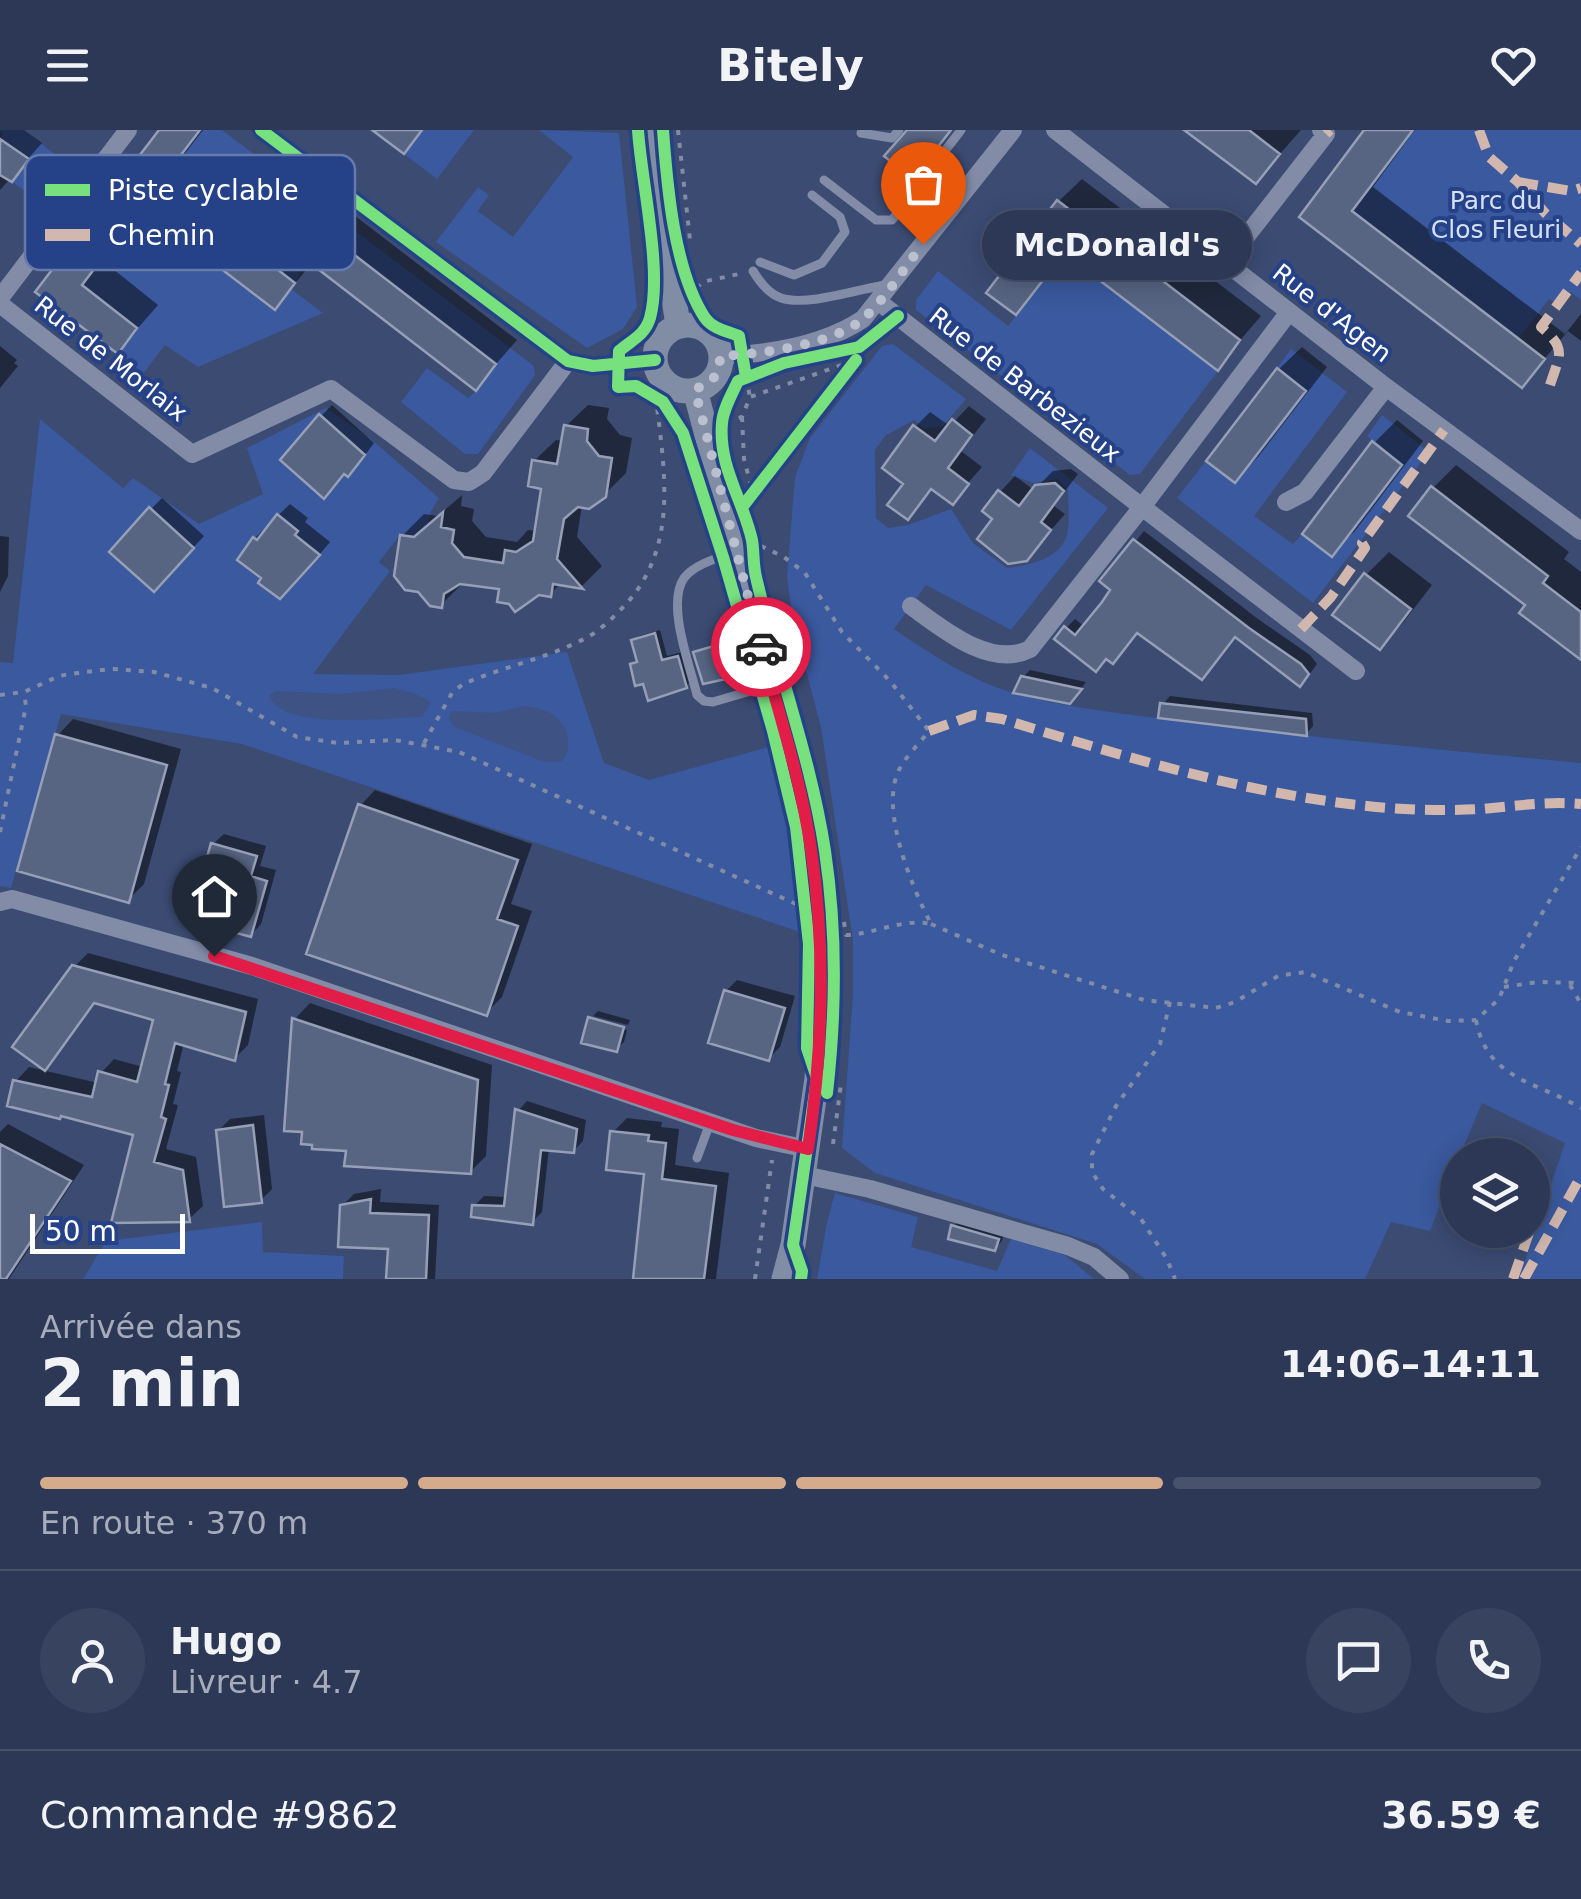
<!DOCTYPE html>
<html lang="fr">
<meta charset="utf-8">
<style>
:root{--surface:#2c3856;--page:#384360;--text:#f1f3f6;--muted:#a6acb9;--line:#48526c;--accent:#d6ab8b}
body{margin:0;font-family:"DejaVu Sans",sans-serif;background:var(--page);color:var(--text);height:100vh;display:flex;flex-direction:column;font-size:38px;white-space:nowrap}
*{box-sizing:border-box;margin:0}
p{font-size:32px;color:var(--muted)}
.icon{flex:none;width:55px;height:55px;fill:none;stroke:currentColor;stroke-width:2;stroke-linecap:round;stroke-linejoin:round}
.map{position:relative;height:1149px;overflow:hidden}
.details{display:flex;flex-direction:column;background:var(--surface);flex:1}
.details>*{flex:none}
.controls{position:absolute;left:1440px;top:1008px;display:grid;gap:20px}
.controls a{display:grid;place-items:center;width:110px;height:110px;border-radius:50%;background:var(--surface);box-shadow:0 5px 25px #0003,0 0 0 2px var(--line);font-size:50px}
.scale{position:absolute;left:30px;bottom:25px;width:155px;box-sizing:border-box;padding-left:10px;border:5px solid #fff;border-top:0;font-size:28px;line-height:35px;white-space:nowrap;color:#fff;-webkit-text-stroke:8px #254288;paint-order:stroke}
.pin{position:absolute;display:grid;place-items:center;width:85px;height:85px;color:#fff;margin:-102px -42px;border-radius:50% 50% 50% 0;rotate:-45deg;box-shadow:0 0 10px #0007}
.pin .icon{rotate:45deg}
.courier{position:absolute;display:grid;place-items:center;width:100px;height:100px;margin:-50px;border:8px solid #e11d48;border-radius:50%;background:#fff;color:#222;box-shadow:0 2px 12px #0007}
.bubble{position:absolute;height:70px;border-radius:35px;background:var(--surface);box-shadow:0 5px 25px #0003,0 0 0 2px var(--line);font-size:32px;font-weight:600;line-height:70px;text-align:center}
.headline em{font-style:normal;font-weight:600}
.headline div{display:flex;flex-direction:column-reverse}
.headline{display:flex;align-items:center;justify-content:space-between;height:170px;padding:0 40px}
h1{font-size:65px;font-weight:600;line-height:75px}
.bar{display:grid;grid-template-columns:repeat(4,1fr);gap:15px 10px;align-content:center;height:120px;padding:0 40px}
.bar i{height:12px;border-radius:8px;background:var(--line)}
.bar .current{background:var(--accent)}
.bar p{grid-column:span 4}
.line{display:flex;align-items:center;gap:25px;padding:0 40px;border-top:2px solid var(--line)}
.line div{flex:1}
.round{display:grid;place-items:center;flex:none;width:105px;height:105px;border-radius:52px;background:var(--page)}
header{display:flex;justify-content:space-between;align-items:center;height:130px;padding:0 40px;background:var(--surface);font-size:45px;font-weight:600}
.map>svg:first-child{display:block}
.green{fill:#3a599e}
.water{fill:#3e5284}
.shadow{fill:#0007}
.building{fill:#576482;stroke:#969fb5;stroke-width:2.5}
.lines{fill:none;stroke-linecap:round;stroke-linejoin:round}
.path{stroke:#828ca7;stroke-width:4;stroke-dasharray:5 8;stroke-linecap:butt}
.lane{stroke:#828ca7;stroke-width:9}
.street{stroke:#828ca7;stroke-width:18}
.primary{stroke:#818ca5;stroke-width:25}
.quiet{stroke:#d1b7ad;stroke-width:10;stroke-dasharray:20 10;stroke-linecap:butt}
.cycleway-casing{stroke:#254288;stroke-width:19}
.cycleway{stroke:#77e17e;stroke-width:12}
.done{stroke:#bac0ce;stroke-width:10;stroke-dasharray:0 18}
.route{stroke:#e11d48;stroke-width:12}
.labels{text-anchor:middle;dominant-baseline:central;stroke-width:8;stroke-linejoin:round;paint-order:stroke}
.park-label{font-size:25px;fill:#d5e0f7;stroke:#254288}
.street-label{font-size:25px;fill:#fff;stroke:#254288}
.key{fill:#254288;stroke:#667bac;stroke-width:2.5}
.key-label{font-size:28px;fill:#fff}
</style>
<header><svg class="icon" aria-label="menu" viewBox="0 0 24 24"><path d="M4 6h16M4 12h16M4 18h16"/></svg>Bitely<svg class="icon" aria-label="heart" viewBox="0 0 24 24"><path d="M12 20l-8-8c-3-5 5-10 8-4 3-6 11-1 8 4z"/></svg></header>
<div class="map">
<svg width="1581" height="1149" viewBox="0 0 1581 1149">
<rect width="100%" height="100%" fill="#3b4b72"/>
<path class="green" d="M 0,0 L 24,0 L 71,37 L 43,74 L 12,52 L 28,29 L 0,9 L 3,4 Z
M 191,0 L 222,0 L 534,236 L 535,245 L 478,324 L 465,324 L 401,272 L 427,238 L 468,268 L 476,261 L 326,103 L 305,129 L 295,153 L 207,86 L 187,113 L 274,180 L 291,159 L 323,183 L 198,237 L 165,215 L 134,256 L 110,236 L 137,198 L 82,155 L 197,5 Z
M 423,0 L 474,0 L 437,49 L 404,24 Z
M 539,0 L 619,3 L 637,177 L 623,199 L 587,218 L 436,112 L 478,57 L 489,65 L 478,81 L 513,107 L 573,27 Z
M 1413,0 L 1581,0 L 1581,170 L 1571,162 L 1560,177 L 1549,169 L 1518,209 L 1349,78 Z
M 1064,123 L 1218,241 L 1140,344 L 1130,345 L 916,180 L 916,170 L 938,141 L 1008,196 Z
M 893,214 L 966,269 L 942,297 L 924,298 L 914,290 L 885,306 L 875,320 L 876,388 L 888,398 L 908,395 L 951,379 L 973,413 L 1007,438 C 1025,436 1056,430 1065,410 C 1071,398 1068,374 1068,360 L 1058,349 L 1034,353 L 1011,345 L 1030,318 L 1108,378 L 1011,500 L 926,455 L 894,499 C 931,524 971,551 1014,563 C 1077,581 1145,586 1210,594 C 1333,610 1457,621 1581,633 L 1581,1149 L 1519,1149 L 1565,1013 L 1482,973 L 1460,1025 L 1458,1025 L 1457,1032 L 1430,1101 L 1391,1092 L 1365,1149 L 1145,1149 L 1097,1114 L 875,1043 L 842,1018 L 853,864 L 853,811 L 821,597 L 793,492 L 787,447 L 795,347 L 810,308 L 882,216 Z
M 1291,219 L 1347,262 L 1254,386 L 1293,414 L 1302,404 L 1332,426 L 1402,335 L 1367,306 L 1382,285 L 1429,322 L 1313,473 L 1177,368 L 1206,331 L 1236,352 L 1306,261 L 1277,238 Z
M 326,278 L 372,310 L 439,368 L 430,383 L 428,394 L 414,407 L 400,405 L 379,432 L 390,441 L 313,544 L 399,545 L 567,522 L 604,633 L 649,650 L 772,616 L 797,732 L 806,804 L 242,614 L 61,584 L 11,758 L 0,756 L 0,532 L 13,533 L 40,289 L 123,358 L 133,348 L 199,394 L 263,364 L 247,318 Z
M 835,1063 L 918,1087 L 911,1117 L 997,1141 L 1011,1109 L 1065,1125 L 1094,1149 L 817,1149 L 827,1092 Z
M 262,1092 L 263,1122 L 344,1126 L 343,1149 L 83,1149 L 106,1111 Z"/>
<path class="water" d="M 394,558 L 413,563 L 431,572 L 422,587 C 389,587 281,602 269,565 L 276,561 L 340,564 Z
M 524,576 C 534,578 548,579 556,587 C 569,599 574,620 560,632 L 544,632 L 455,597 L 448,588 L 452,581 L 494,583 Z"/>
<path class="shadow" d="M 0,0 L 24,0 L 42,13 L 0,60 Z
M 162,0 L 203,0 L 103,131 L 158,175 L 118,221 L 39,161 Z
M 1189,0 L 1301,0 L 1256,51 Z
M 1367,0 L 1415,0 L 1373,57 L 1565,204 L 1581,184 L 1581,211 L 1568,201 L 1522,255 L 1302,87 Z
M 1082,49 L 1261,186 L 1217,237 L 1067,122 L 1016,182 L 990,162 L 1059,71 Z
M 231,64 L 311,126 L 350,82 L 517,210 L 476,257 L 313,132 L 275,177 L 209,87 Z
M 0,216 L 17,230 L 14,233 L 18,236 L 0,258 Z
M 1302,217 L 1327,237 L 1258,327 L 1235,350 L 1209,331 L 1279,239 Z
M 332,275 L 374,313 L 359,333 L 321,286 Z
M 588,275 L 609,278 L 607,289 L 620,305 L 632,308 L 626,343 L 604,365 L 582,375 L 577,407 L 602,436 L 582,456 L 561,453 L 550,464 L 464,452 L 441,475 L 402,406 L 424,384 L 438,386 L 462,365 L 461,376 L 474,379 L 472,391 L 486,407 L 517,412 L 528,400 L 537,401 L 544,357 L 534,331 L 556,310 L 564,311 L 566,296 Z
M 969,276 L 986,289 L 961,321 L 982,337 L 952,371 L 934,358 L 907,387 L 906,353 L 915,297 L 930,282 L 950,296 Z
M 1397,290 L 1423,311 L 1355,401 L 1332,423 L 1374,313 Z
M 1456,335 L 1569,422 L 1564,429 L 1581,442 L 1581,527 L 1433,358 Z
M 1071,339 L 1078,344 L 1054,376 L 1065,384 L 1026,429 L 996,388 L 1000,362 L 1015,346 L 1034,360 L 1053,341 Z
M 162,368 L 204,406 L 165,448 L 151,379 Z
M 290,374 L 308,388 L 305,392 L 330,412 L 303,444 L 264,448 L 240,429 L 255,408 Z
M 1144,401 L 1258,489 L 1310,525 L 1317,534 L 1309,545 L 1300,554 L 1236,505 L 1185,538 L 1138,501 L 1096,538 L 1066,498 L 1075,489 L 1085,497 L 1114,459 L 1103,451 Z
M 0,406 L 9,407 L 8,446 L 0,462 Z
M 1389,422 L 1432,455 L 1402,494 L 1380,517 L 1366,445 Z
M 660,500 L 667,526 L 682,522 L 691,551 L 686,556 L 645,551 L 633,534 L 639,528 L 634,511 L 639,506 Z
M 719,514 L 727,544 L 724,546 L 696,522 Z
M 1030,540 L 1086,552 L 1077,564 L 1023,547 Z
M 1170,566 L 1312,583 L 1313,596 L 1306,604 L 1163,574 Z
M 73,589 L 181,619 L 144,754 L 128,770 L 58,605 Z
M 375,660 L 532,714 L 511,774 L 532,781 L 502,867 L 486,883 L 360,676 Z
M 224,704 L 266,716 L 260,736 L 276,740 L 261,794 L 251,805 L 213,714 Z
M 88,823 L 258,869 L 248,915 L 235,928 L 184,913 L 177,941 L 181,942 L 173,974 L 178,975 L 166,1019 L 196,1027 L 203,1076 L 189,1089 L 114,1091 L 136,1003 L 16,951 L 29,937 L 98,953 L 101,943 L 114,929 L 143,937 L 156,888 L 96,871 L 44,938 L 74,837 Z
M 737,850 L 795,866 L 780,917 L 769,928 L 726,861 Z
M 310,873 L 492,935 L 486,1026 L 470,1042 L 304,1000 L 287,998 L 295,889 Z
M 598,881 L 630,890 L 628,895 L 593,886 Z
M 592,887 L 592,890 L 627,900 L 624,912 L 616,919 L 584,911 Z
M 527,971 L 586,990 L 583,1011 L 574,1020 L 549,1018 L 542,1082 L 532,1092 L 474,1076 L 484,1066 L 508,1067 L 518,981 Z
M 264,985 L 272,1059 L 261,1070 L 218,1001 L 230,989 Z
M 627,988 L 662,992 L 661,997 L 679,999 L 675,1035 L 729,1043 L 716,1149 L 635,1149 L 647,1042 L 613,1002 Z
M 8,994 L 84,1035 L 9,1149 L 0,1149 L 0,1002 Z
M 381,1059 L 380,1072 L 439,1075 L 435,1149 L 389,1149 L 390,1117 L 342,1076 L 354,1064 Z
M 961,1089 L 1005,1102 L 1002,1111 L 995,1118 L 953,1097 Z"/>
<path class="building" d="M 159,0 L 200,0 L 82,155 L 137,198 L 118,224 L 35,162 Z
M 372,0 L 422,0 L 404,24 Z
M 907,0 L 951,0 L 913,49 L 884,26 Z
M 1184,0 L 1249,0 L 1280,24 L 1256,54 Z
M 1364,0 L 1413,0 L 1352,81 L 1545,229 L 1522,258 L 1299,87 Z
M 0,9 L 29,29 L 12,52 L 0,45 Z
M 1057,70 L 1240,210 L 1218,241 L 1064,123 L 1016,185 L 986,163 Z
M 207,85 L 295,153 L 275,180 L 186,112 Z
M 326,103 L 496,234 L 476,261 L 305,129 Z
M 1277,238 L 1306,261 L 1235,353 L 1206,331 Z
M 319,284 L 365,325 L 348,347 L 344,344 L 324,369 L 280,330 Z
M 952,289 L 972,305 L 948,338 L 969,354 L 953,375 L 931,359 L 908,390 L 887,375 L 903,354 L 882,338 L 913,295 L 935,311 Z
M 564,295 L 588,299 L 587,311 L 599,326 L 612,328 L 606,367 L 589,379 L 578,377 L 564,389 L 557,429 L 583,459 L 553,454 L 551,467 L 539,465 L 515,482 L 509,474 L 497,472 L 499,459 L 460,454 L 444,464 L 442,478 L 430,476 L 418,462 L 405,460 L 394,446 L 400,405 L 414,407 L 443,382 L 441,397 L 454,400 L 452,413 L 464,427 L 503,433 L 505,420 L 516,422 L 533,411 L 541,359 L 528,356 L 532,330 L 557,334 Z
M 1372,311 L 1402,335 L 1332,427 L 1302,404 Z
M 1055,353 L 1064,361 L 1041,392 L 1051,400 L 1027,431 L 1008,434 L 977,409 L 992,389 L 982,381 L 998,360 L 1019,376 L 1035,355 Z
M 1431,356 L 1548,446 L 1543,453 L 1581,482 L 1581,530 L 1519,483 L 1525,475 L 1408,386 Z
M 149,377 L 194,418 L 154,462 L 109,422 Z
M 277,384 L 298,401 L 295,405 L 320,425 L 280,469 L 258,453 L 261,448 L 237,430 L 253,407 L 257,410 Z
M 1133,409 L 1249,498 L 1301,534 L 1309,544 L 1300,557 L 1235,507 L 1202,550 L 1137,503 L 1113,534 L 1106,529 L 1096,542 L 1054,509 L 1064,496 L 1075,505 L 1102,472 L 1110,460 L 1099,451 Z
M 1364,443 L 1411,479 L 1380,520 L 1332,485 Z
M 655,503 L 662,530 L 678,526 L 687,558 L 648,571 L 643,554 L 635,556 L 630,534 L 637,532 L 631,510 Z
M 717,515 L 726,549 L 703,554 L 693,522 Z
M 1021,546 L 1082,559 L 1070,574 L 1013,563 Z
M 1160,573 L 1306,589 L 1307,606 L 1158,588 Z
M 55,604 L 167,635 L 129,773 L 17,741 Z
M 358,674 L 518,730 L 497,789 L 518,796 L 487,886 L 306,824 Z
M 211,713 L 257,726 L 251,746 L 267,751 L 251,807 L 189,790 Z
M 72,835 L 246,882 L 235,931 L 175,913 L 165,954 L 169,955 L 161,987 L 166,989 L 154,1032 L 183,1040 L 190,1092 L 111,1093 L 133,1005 L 61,986 L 60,989 L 7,976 L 13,950 L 92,967 L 98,941 L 137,952 L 153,890 L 94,873 L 45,941 L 12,917 Z
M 724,860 L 785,878 L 769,931 L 708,913 Z
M 588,887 L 624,897 L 617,922 L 581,913 Z
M 292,888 L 478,950 L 471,1044 L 344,1036 L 346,1021 L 312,1019 L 312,1015 L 301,1014 L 302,1002 L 284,1001 Z
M 515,979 L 577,999 L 574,1023 L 541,1020 L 533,1095 L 471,1087 L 472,1075 L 504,1076 Z
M 253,995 L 262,1073 L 224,1077 L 216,1000 Z
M 610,1001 L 649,1005 L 648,1011 L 666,1013 L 662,1049 L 716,1056 L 704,1149 L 633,1149 L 644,1044 L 606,1040 Z
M 0,1014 L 71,1051 L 6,1149 L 0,1149 Z
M 371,1069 L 370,1083 L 429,1085 L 426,1149 L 386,1149 L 388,1119 L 338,1117 L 340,1075 Z
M 951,1095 L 999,1109 L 995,1121 L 948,1109 Z"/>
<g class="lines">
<path class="path" d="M 678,0 L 690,110
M 697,158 L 702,152 L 739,144
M 746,247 L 750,267
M 742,287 L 744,329 L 753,363
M 726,291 L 742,287 L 750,267 L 856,230
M 761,416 L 784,427 L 805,443 L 842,502 L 890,551 L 929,601 C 920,613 907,625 900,638 C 878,677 912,757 931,794 C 902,788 875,804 846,805 L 844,792
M 0,565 L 24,562 L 59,546 L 84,542 L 113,539 L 154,542 L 212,558 L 297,607 L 338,613 L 395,610 L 459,622 L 796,774
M 424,613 L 452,563 L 463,554 C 503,537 548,528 586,508 C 601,500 615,486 627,473 C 679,414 664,339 656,268
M 0,702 L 26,576 L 24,562
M 931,794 L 1002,825 L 1144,870 L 1216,878 L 1235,872 L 1278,846 L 1305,842 L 1400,882 L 1448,891 L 1476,890 L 1499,869 L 1514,831 L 1581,717
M 1570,855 L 1581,874
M 1504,857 L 1538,852 L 1581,853
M 1170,872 L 1160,914 L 1116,976 L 1092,1024 L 1092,1042 L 1103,1059 L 1141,1089 L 1167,1129 L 1175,1149
M 1476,890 C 1487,950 1536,951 1581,978
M 833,1014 L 841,954
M 755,1149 L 772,1030"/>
<path class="lane" d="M 861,3 L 892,8 L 899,0
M 824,50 L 876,90 L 892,90 L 961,0
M 760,132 L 794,145 L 822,133 L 845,102 L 840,87 L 812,65
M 753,141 C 760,152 768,163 781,168 C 808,177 862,158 890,154
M 733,423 C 718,428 695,434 684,448 C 666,474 690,536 697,565 L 704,571 L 713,572 L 771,555
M 697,1028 L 710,993"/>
<path class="street" d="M 261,0 L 568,231 L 593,236 L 655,230
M 1055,0 L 1386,257 L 1581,401
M 1227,131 L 1326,4 L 1321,0
M 0,168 L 128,0
M 879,172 L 1142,377 L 1289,182
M 0,174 L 192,324 L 331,259 L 454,350 L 469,352 L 483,343 L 568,231
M 721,226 C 768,224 824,215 863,189 L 1013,0
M 1286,372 L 1305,362 L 1386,257
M 911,476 C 943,499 990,539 1030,519 L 1142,377 L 1356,541
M 0,772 L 12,769 L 252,836 L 756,1008 L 808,1019
M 804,1045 L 870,1059 L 1068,1116 L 1094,1127 L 1120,1149"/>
<path class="primary" d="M 653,0 L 660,71 L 678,196
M655 228a33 33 0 1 1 66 0a33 33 0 1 1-66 0Z
M 695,260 L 796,641 L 819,775 L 822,870 L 817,948 L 793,1115 L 784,1149"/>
<path class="quiet" d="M 1479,0 L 1489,27 L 1518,52 L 1545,83 L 1581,114
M 1326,4 L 1330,0
M 1518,52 L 1571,61 L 1581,58
M 1550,255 C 1560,224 1567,219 1541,197 L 1581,143
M 1301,499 L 1331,467 L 1365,418 L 1362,413 L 1444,300
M 929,601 L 974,585 L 1002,589 C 1122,626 1242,663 1367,676 C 1404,680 1444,681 1482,679 C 1515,676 1547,671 1581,674
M 1532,1092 L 1543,1063
M 1513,1149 L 1530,1100
M 1524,1149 L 1581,1046"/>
<defs>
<path id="cycleway" d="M 261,0 L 568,231 L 593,236 L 655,230
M 638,0 C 641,50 663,141 650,188 C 645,205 632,210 619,221 L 618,257 L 636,256 L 663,272 L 683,303 L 723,427 L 773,601 L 796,697 L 809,814 L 807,918 L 817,948 L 793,1115 L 802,1141 L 801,1149
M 663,0 C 667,55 674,141 705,188 C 713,199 727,201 739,206 L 746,247
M 743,376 L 856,230
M 827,963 C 836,883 837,801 825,721 C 811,628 777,539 756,447 C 753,435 754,422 752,410 C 743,370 718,336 722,293 C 723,279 732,264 738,251 L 784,233 L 859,217 L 898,186"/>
</defs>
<use href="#cycleway" class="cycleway-casing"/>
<use href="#cycleway" class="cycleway"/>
</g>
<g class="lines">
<path class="done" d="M 761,517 L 695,260 L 716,246 L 721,226 C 760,224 834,215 864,188 C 887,167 904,138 923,114"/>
<path class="route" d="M 214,826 L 733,1000 L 808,1019 C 823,919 826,820 811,719 C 801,650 779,584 761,517"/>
</g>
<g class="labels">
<g class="park-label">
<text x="1496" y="70">Parc du<tspan x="1496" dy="29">Clos Fleuri</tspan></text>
</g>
<g class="street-label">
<text transform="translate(1332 183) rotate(38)">Rue d'Agen</text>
<text transform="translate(111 229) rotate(38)">Rue de Morlaix</text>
<text transform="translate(1025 255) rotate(38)">Rue de Barbezieux</text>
</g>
</g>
<rect x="25" y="25" width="330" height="115" rx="15" class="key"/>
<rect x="45" y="54" width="45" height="12" fill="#77e17e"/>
<rect x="45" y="99" width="45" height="12" fill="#d1b7ad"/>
<g class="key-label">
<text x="108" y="70">Piste cyclable</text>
<text x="108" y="115">Chemin</text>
</g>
</svg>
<div class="controls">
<a><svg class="icon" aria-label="layers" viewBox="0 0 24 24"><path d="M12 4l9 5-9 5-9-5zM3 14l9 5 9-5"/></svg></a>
</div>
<div class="scale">50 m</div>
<div class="pin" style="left:923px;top:114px;background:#ea580c"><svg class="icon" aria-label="bag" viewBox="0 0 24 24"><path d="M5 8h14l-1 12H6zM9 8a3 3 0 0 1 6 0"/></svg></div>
<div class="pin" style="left:214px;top:826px;background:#1f2937"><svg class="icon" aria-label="home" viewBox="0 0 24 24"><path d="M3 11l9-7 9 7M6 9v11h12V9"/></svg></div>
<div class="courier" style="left:761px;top:517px"><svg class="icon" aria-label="car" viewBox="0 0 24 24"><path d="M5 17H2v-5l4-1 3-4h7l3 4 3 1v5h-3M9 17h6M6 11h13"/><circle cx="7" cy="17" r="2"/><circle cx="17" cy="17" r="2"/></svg></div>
<div class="bubble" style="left:982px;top:80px;width:270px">McDonald's</div>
</div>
<section class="details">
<div class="headline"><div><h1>2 min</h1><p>Arrivée dans</p></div><em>14:06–14:11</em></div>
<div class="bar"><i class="current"></i><i class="current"></i><i class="current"></i><i></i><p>En route · 370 m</p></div>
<div class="line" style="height:180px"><a class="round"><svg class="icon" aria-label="person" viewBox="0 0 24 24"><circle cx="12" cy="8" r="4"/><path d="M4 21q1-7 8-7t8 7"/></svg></a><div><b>Hugo</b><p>Livreur · 4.7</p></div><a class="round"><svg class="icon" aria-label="chat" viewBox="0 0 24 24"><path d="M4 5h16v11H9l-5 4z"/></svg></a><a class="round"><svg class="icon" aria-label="phone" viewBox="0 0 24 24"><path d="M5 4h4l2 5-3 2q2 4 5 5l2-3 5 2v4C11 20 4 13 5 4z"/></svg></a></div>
<div class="line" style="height:130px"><div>Commande #9862</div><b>36.59 €</b></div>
</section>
